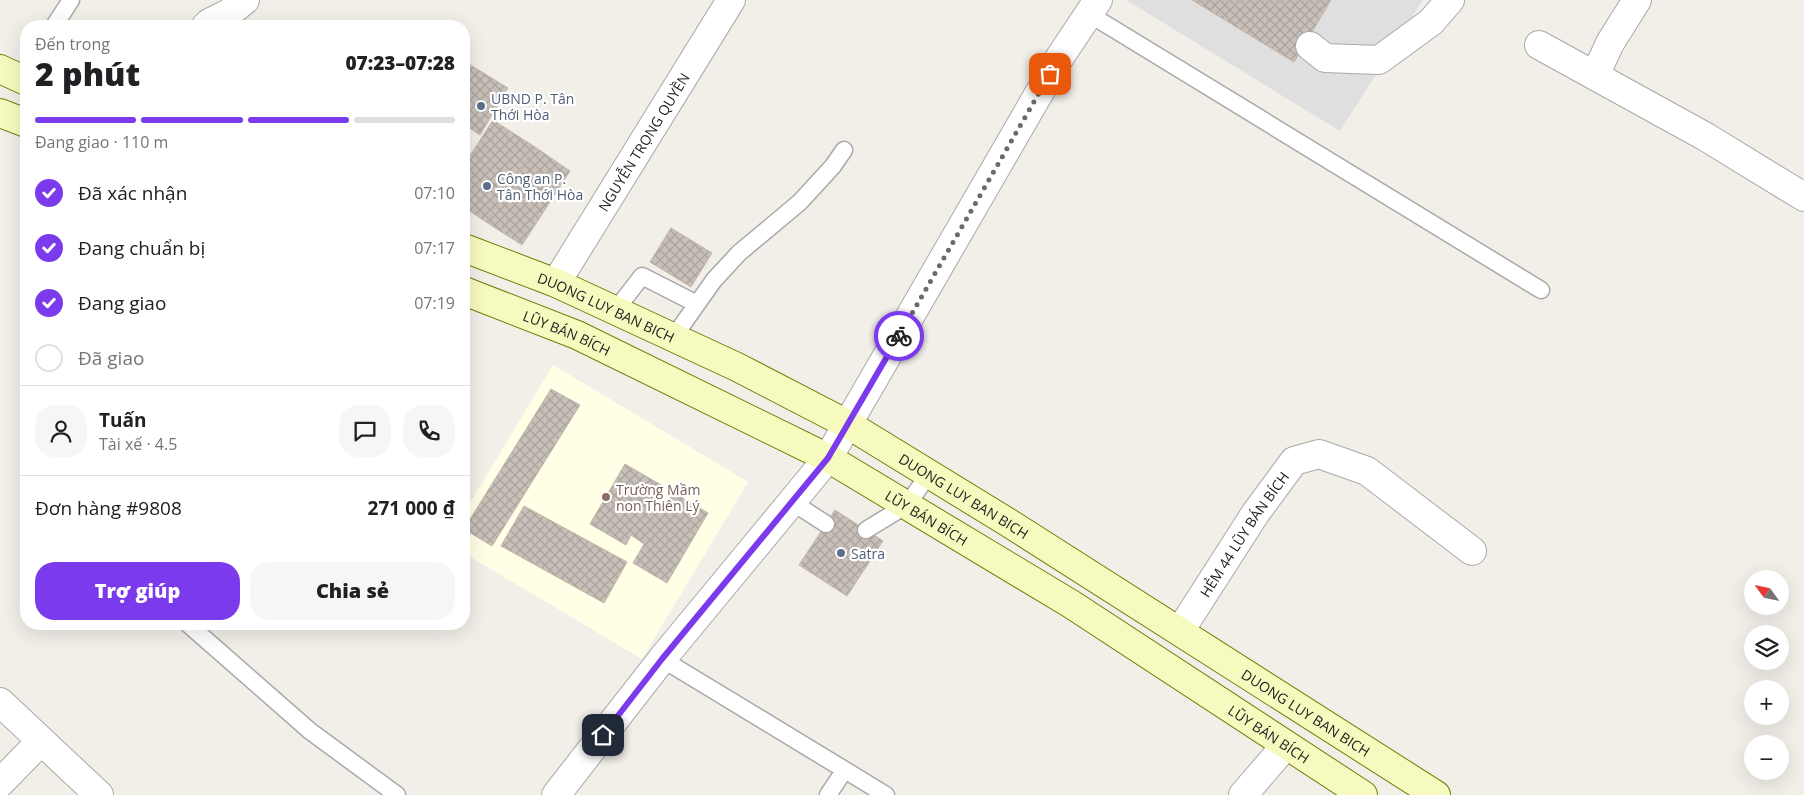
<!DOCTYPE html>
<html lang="vi">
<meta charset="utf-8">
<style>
:root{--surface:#fff;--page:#f6f6f6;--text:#202124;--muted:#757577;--line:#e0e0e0;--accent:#7c3aed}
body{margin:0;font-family:"Open Sans",sans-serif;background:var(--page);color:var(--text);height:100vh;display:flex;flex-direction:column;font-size:19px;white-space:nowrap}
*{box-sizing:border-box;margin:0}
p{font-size:16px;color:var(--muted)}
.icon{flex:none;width:28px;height:28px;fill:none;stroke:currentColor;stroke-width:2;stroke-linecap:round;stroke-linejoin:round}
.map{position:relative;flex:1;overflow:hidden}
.details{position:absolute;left:20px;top:20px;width:450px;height:610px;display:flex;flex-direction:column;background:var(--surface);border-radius:20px;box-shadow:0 5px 20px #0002}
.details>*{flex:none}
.needle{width:32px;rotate:303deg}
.buttons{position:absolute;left:1744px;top:570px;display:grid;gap:10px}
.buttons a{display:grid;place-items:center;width:45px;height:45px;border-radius:50%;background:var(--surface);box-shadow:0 5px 20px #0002;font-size:25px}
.pin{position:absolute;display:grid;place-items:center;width:42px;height:42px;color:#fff;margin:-21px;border-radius:10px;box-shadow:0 2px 8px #0006}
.courier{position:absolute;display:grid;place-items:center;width:50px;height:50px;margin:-25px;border:4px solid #7c3aed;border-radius:50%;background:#fff;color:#222;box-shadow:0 1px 6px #0007}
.summary em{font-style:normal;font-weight:800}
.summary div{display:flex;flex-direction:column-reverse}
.summary{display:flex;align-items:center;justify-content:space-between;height:85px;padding:0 15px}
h1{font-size:32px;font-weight:800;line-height:38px}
.bar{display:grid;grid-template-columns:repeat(4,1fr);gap:8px 5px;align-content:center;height:60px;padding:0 15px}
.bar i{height:6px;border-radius:4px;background:var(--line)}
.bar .on{background:var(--accent)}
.bar p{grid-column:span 4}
.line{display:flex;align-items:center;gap:12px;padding:0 15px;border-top:1px solid var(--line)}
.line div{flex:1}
.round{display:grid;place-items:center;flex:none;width:52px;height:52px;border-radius:20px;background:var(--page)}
ol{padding:0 15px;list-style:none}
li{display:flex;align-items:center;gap:15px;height:55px}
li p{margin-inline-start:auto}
li .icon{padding:5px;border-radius:50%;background:var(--accent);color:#fff;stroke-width:4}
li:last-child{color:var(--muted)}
li i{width:28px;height:28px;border:2px solid var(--line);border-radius:50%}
.cta{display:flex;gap:10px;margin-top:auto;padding:10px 15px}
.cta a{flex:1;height:58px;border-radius:20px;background:var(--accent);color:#fff;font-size:20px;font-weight:800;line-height:58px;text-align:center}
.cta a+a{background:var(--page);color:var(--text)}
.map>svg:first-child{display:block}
.residential{fill:#e0dfdf}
.education{fill:#ffffe5}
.building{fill:url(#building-cross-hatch);stroke:#c4b6ab}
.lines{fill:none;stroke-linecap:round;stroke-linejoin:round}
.service-casing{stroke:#a9a9a9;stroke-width:19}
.minor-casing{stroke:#a9a9a9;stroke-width:30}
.secondary-casing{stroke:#707d05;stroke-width:30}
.service{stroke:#fff;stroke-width:16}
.minor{stroke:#fff;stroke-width:28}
.secondary{stroke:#f7fabf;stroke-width:28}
.done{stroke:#6b6a68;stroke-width:5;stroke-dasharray:0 9}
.route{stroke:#7c3aed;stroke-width:6}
.service-dot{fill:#5c6f8a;stroke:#fff;stroke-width:2}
.education-dot{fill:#8d6e63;stroke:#fff;stroke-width:2}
.labels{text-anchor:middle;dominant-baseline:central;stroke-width:4.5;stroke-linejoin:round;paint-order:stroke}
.service-label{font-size:14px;fill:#4e5e75;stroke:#fff;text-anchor:start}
.street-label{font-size:14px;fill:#222;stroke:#fff}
.education-label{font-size:14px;fill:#785e54;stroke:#fff;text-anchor:start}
</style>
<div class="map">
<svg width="1804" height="795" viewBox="0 0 1804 795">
<defs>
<pattern id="building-cross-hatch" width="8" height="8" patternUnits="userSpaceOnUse" patternTransform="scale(1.25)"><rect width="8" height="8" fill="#c7bfb8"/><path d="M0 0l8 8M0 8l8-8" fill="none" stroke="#aba49e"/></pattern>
</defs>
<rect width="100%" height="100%" fill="#f2efe9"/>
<path class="residential" d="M 1126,0 L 1423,0 L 1340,131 Z"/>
<path class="education" d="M 553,365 L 748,482 L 642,659 L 464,553 L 464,513 Z"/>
<path class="building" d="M 1192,0 L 1331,0 L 1294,62 Z
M 464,61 L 508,88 L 480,135 L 464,124 Z
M 493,120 L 535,147 L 486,222 L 464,207 L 464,165 Z
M 535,147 L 570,171 L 522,245 L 486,222 Z
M 671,228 L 712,253 L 691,287 L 650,262 Z
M 551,389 L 580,405 L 492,546 L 464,529 Z
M 625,464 L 663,486 L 655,499 L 665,505 L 673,492 L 708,513 L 667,583 L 633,563 L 644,544 L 631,535 L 626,545 L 590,524 Z
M 524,506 L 627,562 L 604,603 L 501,546 Z
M 835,510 L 883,541 L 847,596 L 799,565 Z"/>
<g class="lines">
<defs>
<path id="service" d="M 1089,14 L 1541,290
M 54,26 L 71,0
M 615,311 L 642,276 L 697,304
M 673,338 L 714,280 L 739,253 L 800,202 L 833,166 L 844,150
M 792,502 L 826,524
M 866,530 L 907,505 L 929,474
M 188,624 L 310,731 L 397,795
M 662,659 L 886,795
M 828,795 L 844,771"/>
<g id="minor">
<path d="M 206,26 L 209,23 L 229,13 L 245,0"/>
<path d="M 1539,45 L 1706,137 L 1804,197"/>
<path d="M 1310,46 L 1325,58 L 1379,60 L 1431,22 L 1450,0"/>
<path d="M 1602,79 L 1598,69 L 1610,43 L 1637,0"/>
<path id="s1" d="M 556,283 L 731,0"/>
<path id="s2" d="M 1180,631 L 1255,514 L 1294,461 L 1319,454 L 1367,471 L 1472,551"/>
<path d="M 0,702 L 99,795"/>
<path d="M 0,783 L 41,741"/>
<path d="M 556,795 L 662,659 L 828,458 L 1060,57 L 1098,0"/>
<path d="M 1243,795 L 1286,745"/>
</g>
<g id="secondary">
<path d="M 0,69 L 26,81"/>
<path d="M 0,113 L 26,123"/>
<path id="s3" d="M 464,248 L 556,283 L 737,367 L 849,425 L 1009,523 L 1436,795"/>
<path id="s4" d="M 464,291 L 577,335 L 828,458 L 1071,604 L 1363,795"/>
</g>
</defs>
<use href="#service" class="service-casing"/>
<use href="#minor" class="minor-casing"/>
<use href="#secondary" class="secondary-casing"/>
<use href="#service" class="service"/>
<use href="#minor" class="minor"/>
<use href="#secondary" class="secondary"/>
</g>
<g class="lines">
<path class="done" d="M 899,336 L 1050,74"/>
<path class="route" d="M 603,735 L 662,659 L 828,458 L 899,336"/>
</g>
<g class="service-dot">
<circle cx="481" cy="106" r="5"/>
<circle cx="487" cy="186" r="5"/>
<circle cx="841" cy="553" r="5"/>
</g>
<circle class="education-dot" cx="606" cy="497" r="5"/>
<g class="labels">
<g class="service-label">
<text x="491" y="98">UBND P. Tân<tspan x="491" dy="16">Thới Hòa</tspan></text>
<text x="497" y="178">Công an P.<tspan x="497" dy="16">Tân Thới Hòa</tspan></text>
<text x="851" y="553">Satra</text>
</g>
<g class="street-label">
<text stroke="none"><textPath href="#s1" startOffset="166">NGUYỄN TRỌNG QUYỀN</textPath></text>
<text stroke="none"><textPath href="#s3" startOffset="154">DUONG LUY BAN BICH</textPath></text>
<text stroke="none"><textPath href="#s4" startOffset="111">LŨY BÁN BÍCH</textPath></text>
<text stroke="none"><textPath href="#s3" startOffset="559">DUONG LUY BAN BICH</textPath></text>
<text stroke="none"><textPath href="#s4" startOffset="516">LŨY BÁN BÍCH</textPath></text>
<text stroke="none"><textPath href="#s2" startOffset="116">HẺM 44 LŨY BÁN BÍCH</textPath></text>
<text stroke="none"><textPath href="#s3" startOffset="964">DUONG LUY BAN BICH</textPath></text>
<text stroke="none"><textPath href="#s4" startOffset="921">LŨY BÁN BÍCH</textPath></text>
</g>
<g class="education-label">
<text x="616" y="489">Trường Mầm<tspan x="616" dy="16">non Thiên Lý</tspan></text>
</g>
</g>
</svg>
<div class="buttons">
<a><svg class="needle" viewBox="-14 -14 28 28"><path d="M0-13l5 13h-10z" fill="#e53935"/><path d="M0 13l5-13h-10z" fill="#757577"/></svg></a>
<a><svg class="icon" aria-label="layers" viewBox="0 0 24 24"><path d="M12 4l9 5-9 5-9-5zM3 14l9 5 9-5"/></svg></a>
<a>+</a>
<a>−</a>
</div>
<div class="pin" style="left:1050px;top:74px;background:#ea580c"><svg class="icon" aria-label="bag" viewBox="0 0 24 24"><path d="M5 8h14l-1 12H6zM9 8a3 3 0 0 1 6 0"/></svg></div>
<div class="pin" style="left:603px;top:735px;background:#1f2937"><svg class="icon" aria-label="home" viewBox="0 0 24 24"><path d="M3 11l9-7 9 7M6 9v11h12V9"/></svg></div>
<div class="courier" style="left:899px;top:336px"><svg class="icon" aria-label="bike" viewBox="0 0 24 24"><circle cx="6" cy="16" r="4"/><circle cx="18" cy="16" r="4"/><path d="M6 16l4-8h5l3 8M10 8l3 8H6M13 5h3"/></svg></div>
<section class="details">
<div class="summary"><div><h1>2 phút</h1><p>Đến trong</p></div><em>07:23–07:28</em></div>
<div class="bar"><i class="on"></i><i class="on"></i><i class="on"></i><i></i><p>Đang giao · 110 m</p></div>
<ol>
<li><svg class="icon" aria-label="check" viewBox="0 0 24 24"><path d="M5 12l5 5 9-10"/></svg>Đã xác nhận<p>07:10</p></li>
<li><svg class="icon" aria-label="check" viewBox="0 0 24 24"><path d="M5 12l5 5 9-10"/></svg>Đang chuẩn bị<p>07:17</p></li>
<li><svg class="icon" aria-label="check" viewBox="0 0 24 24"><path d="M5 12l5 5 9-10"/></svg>Đang giao<p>07:19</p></li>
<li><i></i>Đã giao</li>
</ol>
<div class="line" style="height:90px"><a class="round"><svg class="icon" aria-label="person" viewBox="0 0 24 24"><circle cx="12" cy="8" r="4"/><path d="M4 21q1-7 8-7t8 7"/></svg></a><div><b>Tuấn</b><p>Tài xế · 4.5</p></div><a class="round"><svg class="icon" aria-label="chat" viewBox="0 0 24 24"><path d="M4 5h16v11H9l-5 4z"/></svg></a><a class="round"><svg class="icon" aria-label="phone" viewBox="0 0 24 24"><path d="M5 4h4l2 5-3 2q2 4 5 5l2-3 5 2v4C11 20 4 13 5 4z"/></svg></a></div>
<div class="line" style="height:65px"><div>Đơn hàng #9808</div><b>271 000 ₫</b></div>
<div class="cta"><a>Trợ giúp</a><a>Chia sẻ</a></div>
</section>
</div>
